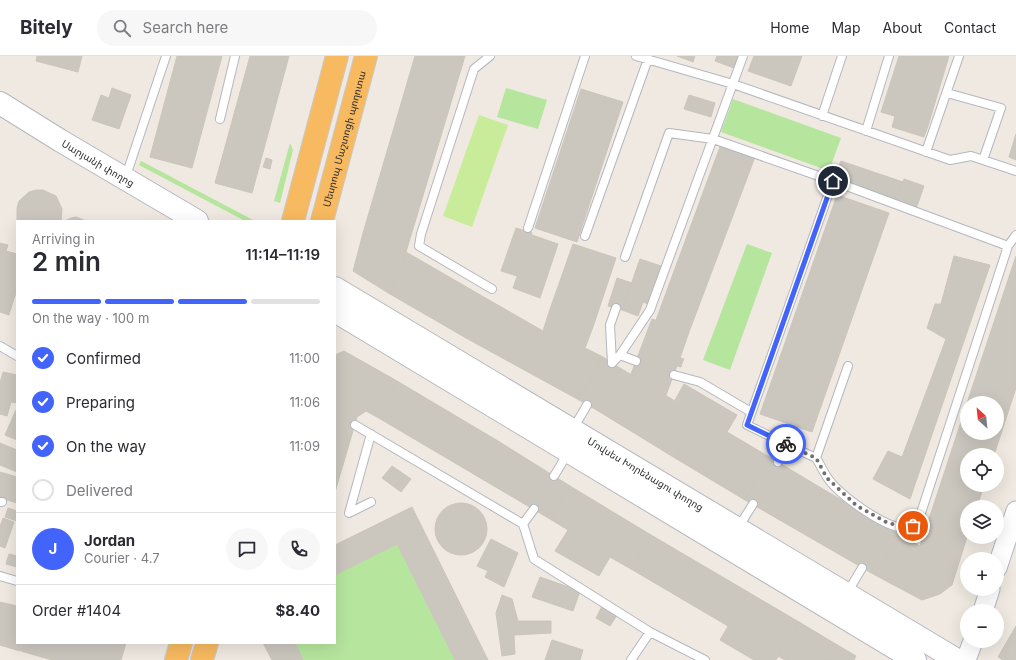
<!DOCTYPE html>
<meta charset="utf-8">
<style>
:root{--surface:#fff;--page:#f7f7f7;--text:#2b2b33;--muted:#7c7c81;--line:#e1e1e2;--accent:#4264fb}
body{margin:0;font-family:Inter,"Noto Sans Armenian",sans-serif;background:var(--page);color:var(--text);height:100vh;display:flex;flex-direction:column;font-size:15px;white-space:nowrap}
*{box-sizing:border-box;margin:0}
p{font-size:13px;color:var(--muted)}
.icon{flex:none;width:22px;height:22px;fill:none;stroke:currentColor;stroke-width:2;stroke-linecap:round;stroke-linejoin:round}
.map{position:relative;flex:1;overflow:hidden}
.panel{position:absolute;left:16px;top:164px;width:320px;height:424px;display:flex;flex-direction:column;background:var(--surface);border-radius:0px;box-shadow:0 4px 16px #0002}
.panel>*{flex:none}
.needle{width:26px;rotate:333deg}
.fabs{position:absolute;left:960px;top:340px;display:grid;gap:8px}
.fabs a{display:grid;place-items:center;width:44px;height:44px;border-radius:50%;background:var(--surface);box-shadow:0 4px 16px #0002;font-size:20px}
.pin{position:absolute;display:grid;place-items:center;width:34px;height:34px;color:#fff;margin:-17px;border:2px solid #fff;border-radius:50%;box-shadow:0 1px 4px #0007}
.courier{position:absolute;display:grid;place-items:center;width:40px;height:40px;margin:-20px;border:3px solid #4264fb;border-radius:50%;background:#fff;color:#222;box-shadow:0 1px 5px #0007}
.summary em{font-style:normal;font-weight:600}
.summary div{display:flex;flex-direction:column-reverse}
.summary{display:flex;align-items:center;justify-content:space-between;height:68px;padding:0 16px}
h1{font-size:26px;font-weight:600;line-height:30px}
.bar{display:grid;grid-template-columns:repeat(4,1fr);gap:6px 4px;align-content:center;height:48px;padding:0 16px}
.bar i{height:5px;border-radius:3px;background:var(--line)}
.bar .current{background:var(--accent)}
.bar p{grid-column:span 4}
.line{display:flex;align-items:center;gap:10px;padding:0 16px;border-top:1px solid var(--line)}
.line div{flex:1}
.round{display:grid;place-items:center;flex:none;width:42px;height:42px;border-radius:21px;background:var(--page)}
ol{padding:0 16px;list-style:none}
li{display:flex;align-items:center;gap:12px;height:44px}
li p{margin-inline-start:auto}
li .icon{padding:4px;border-radius:50%;background:var(--accent);color:#fff;stroke-width:4}
li:last-child{color:var(--muted)}
li i{width:22px;height:22px;border:2px solid var(--line);border-radius:50%}
header{display:flex;align-items:center;gap:24px;box-sizing:border-box;height:56px;padding:0 20px;background:var(--surface);border-bottom:1px solid var(--line)}
header strong{font-size:19px}
nav{display:flex;gap:22px;margin-inline-start:auto;font-size:14px}
.search{width:280px;height:36px;background:var(--page);display:flex;align-items:center;gap:10px;box-sizing:border-box;padding:0 14px;border-radius:22px;color:var(--muted);font-size:15px}
.map>svg:first-child{display:block}
.green{fill:#b6e59e}
.pitch{fill:#c9ec9a}
.building{fill:#cbc7bf;stroke:#cbc5ba}
.lines{fill:none;stroke-linecap:round;stroke-linejoin:round}
.service-casing{stroke:#b4b7c1;stroke-width:10}
.tertiary-casing{stroke:#b4b7c1;stroke-width:21}
.secondary-casing{stroke:#b4b7c1;stroke-width:24}
.trunk-casing{stroke:#c9c9c9;stroke-width:24}
.service{stroke:#fff;stroke-width:8}
.tertiary{stroke:#fff;stroke-width:19}
.secondary{stroke:#fff;stroke-width:22}
.trunk{stroke:#f8ba60;stroke-width:22}
.done{stroke:#726f6d;stroke-width:4;stroke-dasharray:0 7.2}
.route{stroke:#4264fb;stroke-width:5}
.labels{text-anchor:middle;dominant-baseline:central;stroke-width:3.5;stroke-linejoin:round;paint-order:stroke}
.street-label{font-size:10px;fill:#2e2e2e;stroke:#fff}
</style>
<header>
<strong>Bitely</strong>
<div class="search"><svg class="icon" aria-label="search" viewBox="0 0 24 24"><circle cx="10" cy="10" r="6"/><path d="M15 15l6 6"/></svg>Search here</div>
<nav><a>Home</a><a>Map</a><a>About</a><a>Contact</a></nav>
</header>
<div class="map">
<svg width="1016" height="604" viewBox="0 0 1016 604">
<rect width="100%" height="100%" fill="#efe9e1"/>
<path class="green" d="M 506,32 L 547,44 L 538,73 L 497,61 Z
M 733,43 L 841,82 L 829,115 L 721,76 Z
M 290,87 L 293,94 L 280,147 L 274,145 Z
M 141,105 L 255,165 L 245,165 L 139,109 Z
M 747,188 L 772,197 L 730,314 L 703,304 Z
M 397,488 L 455,604 L 303,604 L 295,587 L 335,587 L 335,519 Z"/>
<path class="pitch" d="M 479,59 L 508,69 L 472,171 L 443,160 Z"/>
<path class="building" d="M 37,0 L 82,0 L 78,16 L 36,5 Z
M 177,0 L 222,0 L 192,112 L 150,101 Z
M 250,0 L 289,0 L 252,137 L 215,127 Z
M 415,0 L 465,0 L 406,196 L 363,177 Z
M 677,0 L 695,0 L 693,6 Z
M 717,0 L 738,0 L 734,12 L 715,5 Z
M 754,0 L 802,0 L 791,30 L 748,15 Z
M 899,0 L 949,0 L 928,70 L 881,56 Z
M 112,32 L 131,39 L 119,73 L 92,64 L 101,39 L 109,42 Z
M 581,33 L 623,46 L 577,186 L 535,172 Z
M 689,39 L 715,47 L 711,61 L 684,53 Z
M 895,60 L 928,70 L 924,81 L 892,71 Z
M 1016,78 L 1016,104 L 1009,101 Z
M 721,88 L 755,101 L 689,276 L 656,264 Z
M 266,102 L 272,104 L 270,113 L 263,111 Z
M 841,105 L 903,126 L 897,143 L 834,122 Z
M 904,123 L 924,130 L 916,153 L 896,146 Z
M 36,134 L 43,134 L 56,140 L 62,153 L 61,165 L 17,165 L 17,152 L 19,145 L 29,136 Z
M 837,139 L 889,157 L 812,376 L 760,358 Z
M 76,161 L 86,165 L 65,165 L 71,162 Z
M 516,172 L 532,177 L 517,220 L 501,215 Z
M 363,177 L 406,196 L 390,238 L 353,215 Z
M 532,179 L 558,188 L 540,242 L 513,232 Z
M 0,187 L 8,189 L 6,195 L 17,198 L 17,239 L 15,239 L 9,259 L 0,256 Z
M 573,188 L 616,202 L 593,271 L 549,256 Z
M 406,196 L 489,244 L 466,282 L 390,238 Z
M 954,200 L 990,209 L 910,443 L 873,423 L 888,395 L 902,401 L 946,283 L 927,272 L 935,248 L 941,248 Z
M 1016,200 L 1016,332 L 994,399 L 967,399 L 967,429 L 984,429 L 977,451 L 967,451 L 967,481 L 952,529 L 940,538 L 922,544 L 875,519 L 900,479 L 920,490 L 967,348 L 967,377 L 997,377 L 997,347 L 967,347 Z
M 640,203 L 661,210 L 648,248 L 643,246 L 638,260 L 622,254 Z
M 617,222 L 632,227 L 622,254 L 608,250 Z
M 489,244 L 543,275 L 549,256 L 593,271 L 585,292 L 603,301 L 579,344 L 466,282 Z
M 652,263 L 689,276 L 680,302 L 684,303 L 682,307 L 681,311 L 677,310 L 666,339 L 631,318 Z
M 344,295 L 397,325 L 377,361 L 366,355 L 357,361 L 335,436 L 335,299 Z
M 603,301 L 620,312 L 595,353 L 579,344 Z
M 620,312 L 700,360 L 675,402 L 595,353 Z
M 3,316 L 17,319 L 17,347 L 11,346 L 7,360 L 0,358 L 0,327 Z
M 397,325 L 498,385 L 477,420 L 377,361 Z
M 684,328 L 737,359 L 727,376 L 675,344 Z
M 16,354 L 17,354 L 17,384 L 5,379 Z
M 700,360 L 771,402 L 745,444 L 675,402 Z
M 498,385 L 570,430 L 550,463 L 477,420 Z
M 0,387 L 17,394 L 17,416 L 0,409 Z
M 771,402 L 900,479 L 875,519 L 745,444 Z
M 392,410 L 411,423 L 401,436 L 382,422 Z
M 0,416 L 17,421 L 17,447 L 0,442 Z
M 570,430 L 651,479 L 631,513 L 610,501 L 599,520 L 555,495 L 568,474 L 550,463 Z
M435 473a26 26 0 1 1 52 0a26 26 0 1 1-52 0Z
M 412,451 L 488,604 L 455,604 L 397,488 L 335,519 L 335,489 Z
M 8,452 L 17,455 L 17,465 L 5,461 Z
M 3,462 L 14,466 L 5,492 L 0,490 L 0,471 Z
M 651,479 L 748,536 L 728,570 L 631,513 Z
M 491,483 L 518,497 L 504,531 L 485,521 L 488,515 L 477,510 Z
M 9,498 L 17,500 L 17,511 L 6,508 Z
M 540,521 L 580,535 L 573,555 L 532,541 Z
M 748,536 L 799,566 L 776,604 L 754,604 L 720,584 Z
M 502,539 L 512,543 L 518,565 L 551,565 L 551,577 L 514,579 L 515,598 L 502,600 L 496,557 Z
M 0,546 L 17,550 L 17,587 L 22,587 L 20,595 L 0,589 Z
M 602,550 L 617,559 L 610,570 L 596,562 Z
M 799,566 L 834,587 L 823,604 L 785,604 L 778,600 Z
M 1016,570 L 1016,604 L 1003,604 L 998,601 Z
M 552,584 L 583,594 L 580,604 L 545,604 Z
M 23,587 L 126,587 L 121,604 L 52,604 L 21,595 Z
M 263,587 L 295,587 L 303,604 L 272,604 Z
M 834,587 L 856,600 L 854,604 L 823,604 Z"/>
<g class="lines">
<defs>
<path id="service" d="M 490,0 L 474,13 L 421,178 L 419,190 L 492,233
M 636,0 L 733,28 L 950,104 L 971,100 L 1016,115
M 947,37 L 1001,52 L 983,104
M 822,60 L 842,0
M 220,63 L 235,0
M 866,75 L 889,0
M 926,96 L 959,0
M 125,123 L 166,0
M 528,172 L 585,0
M 585,180 L 648,3
M 625,201 L 669,77 L 713,83 L 833,125 L 1008,190 L 1016,179
M 0,290 L 17,300
M 620,299 L 636,305
M 612,307 L 620,299 L 650,254 L 743,0
M 612,307 L 610,269 L 616,252
M 674,319 L 700,326 L 751,356
M 355,369 L 523,468
M 573,373 L 587,349
M 371,378 L 349,457 L 371,446
M 786,388 L 747,369 L 833,125
M 816,402 C 820,408 823,415 827,421 C 838,438 883,471 904,472 C 911,472 915,468 919,463 L 1008,190
M 778,406 L 786,388 L 816,402 L 848,310
M 554,420 L 568,397
M 0,446 L 2,446
M 534,453 L 523,468 L 534,503 L 650,576 L 705,604
M 738,472 L 753,448
M 0,520 L 17,525
M 847,537 L 862,512
M 631,604 L 650,576"/>
<path id="tertiary" d="M 997,512 L 1016,455
M 983,555 L 990,533
M 966,604 L 973,585"/>
<g id="secondary">
<path id="s1" d="M 0,47 L 61,85 L 197,165"/>
<path id="s2" d="M 335,232 L 957,604"/>
<path d="M 335,255 L 915,604"/>
</g>
<g id="trunk">
<path d="M 293,165 L 337,0"/>
<path id="s3" d="M 322,165 L 366,0"/>
<path d="M 176,604 L 181,587"/>
<path d="M 202,604 L 207,587"/>
</g>
</defs>
<use href="#service" class="service-casing"/>
<use href="#tertiary" class="tertiary-casing"/>
<use href="#secondary" class="secondary-casing"/>
<use href="#trunk" class="trunk-casing"/>
<use href="#service" class="service"/>
<use href="#tertiary" class="tertiary"/>
<use href="#secondary" class="secondary"/>
<use href="#trunk" class="trunk"/>
</g>
<g class="lines">
<path class="done" d="M 786,388 L 816,402 L 827,422 L 857,450 L 886,466 L 904,472 L 913,470"/>
<path class="route" d="M 786,388 L 747,369 L 833,125"/>
</g>
<g class="labels">
<g class="street-label">
<text stroke="none"><textPath href="#s3" startOffset="85">Մեսրոպ Մաշտոցի պողոտա</textPath></text>
<text stroke="none"><textPath href="#s1" startOffset="115">Սարյանի փողոց</textPath></text>
<text stroke="none"><textPath href="#s2" startOffset="362">Մովսես Խորենացու փողոց</textPath></text>
</g>
</g>
</svg>
<div class="fabs">
<a><svg class="needle" viewBox="-14 -14 28 28"><path d="M0-13l5 13h-10z" fill="#e53935"/><path d="M0 13l5-13h-10z" fill="#7c7c81"/></svg></a>
<a><svg class="icon" aria-label="locate" viewBox="0 0 24 24"><circle cx="12" cy="12" r="6"/><path d="M12 2v4M12 18v4M2 12h4M18 12h4"/></svg></a>
<a><svg class="icon" aria-label="layers" viewBox="0 0 24 24"><path d="M12 4l9 5-9 5-9-5zM3 14l9 5 9-5"/></svg></a>
<a>+</a>
<a>−</a>
</div>
<div class="pin" style="left:913px;top:470px;background:#ea580c"><svg class="icon" aria-label="bag" viewBox="0 0 24 24"><path d="M5 8h14l-1 12H6zM9 8a3 3 0 0 1 6 0"/></svg></div>
<div class="pin" style="left:833px;top:125px;background:#1f2937"><svg class="icon" aria-label="home" viewBox="0 0 24 24"><path d="M3 11l9-7 9 7M6 9v11h12V9"/></svg></div>
<div class="courier" style="left:786px;top:388px"><svg class="icon" aria-label="bike" viewBox="0 0 24 24"><circle cx="6" cy="16" r="4"/><circle cx="18" cy="16" r="4"/><path d="M6 16l4-8h5l3 8M10 8l3 8H6M13 5h3"/></svg></div>
<section class="panel">
<div class="summary"><div><h1>2 min</h1><p>Arriving in</p></div><em>11:14–11:19</em></div>
<div class="bar"><i class="current"></i><i class="current"></i><i class="current"></i><i></i><p>On the way · 100 m</p></div>
<ol>
<li><svg class="icon" aria-label="check" viewBox="0 0 24 24"><path d="M5 12l5 5 9-10"/></svg>Confirmed<p>11:00</p></li>
<li><svg class="icon" aria-label="check" viewBox="0 0 24 24"><path d="M5 12l5 5 9-10"/></svg>Preparing<p>11:06</p></li>
<li><svg class="icon" aria-label="check" viewBox="0 0 24 24"><path d="M5 12l5 5 9-10"/></svg>On the way<p>11:09</p></li>
<li><i></i>Delivered</li>
</ol>
<div class="line" style="height:72px"><b class="round" style="background:var(--accent);color:#fff">J</b><div><b>Jordan</b><p>Courier · 4.7</p></div><a class="round"><svg class="icon" aria-label="chat" viewBox="0 0 24 24"><path d="M4 5h16v11H9l-5 4z"/></svg></a><a class="round"><svg class="icon" aria-label="phone" viewBox="0 0 24 24"><path d="M5 4h4l2 5-3 2q2 4 5 5l2-3 5 2v4C11 20 4 13 5 4z"/></svg></a></div>
<div class="line" style="height:52px"><div>Order #1404</div><b>$8.40</b></div>
</section>
</div>
